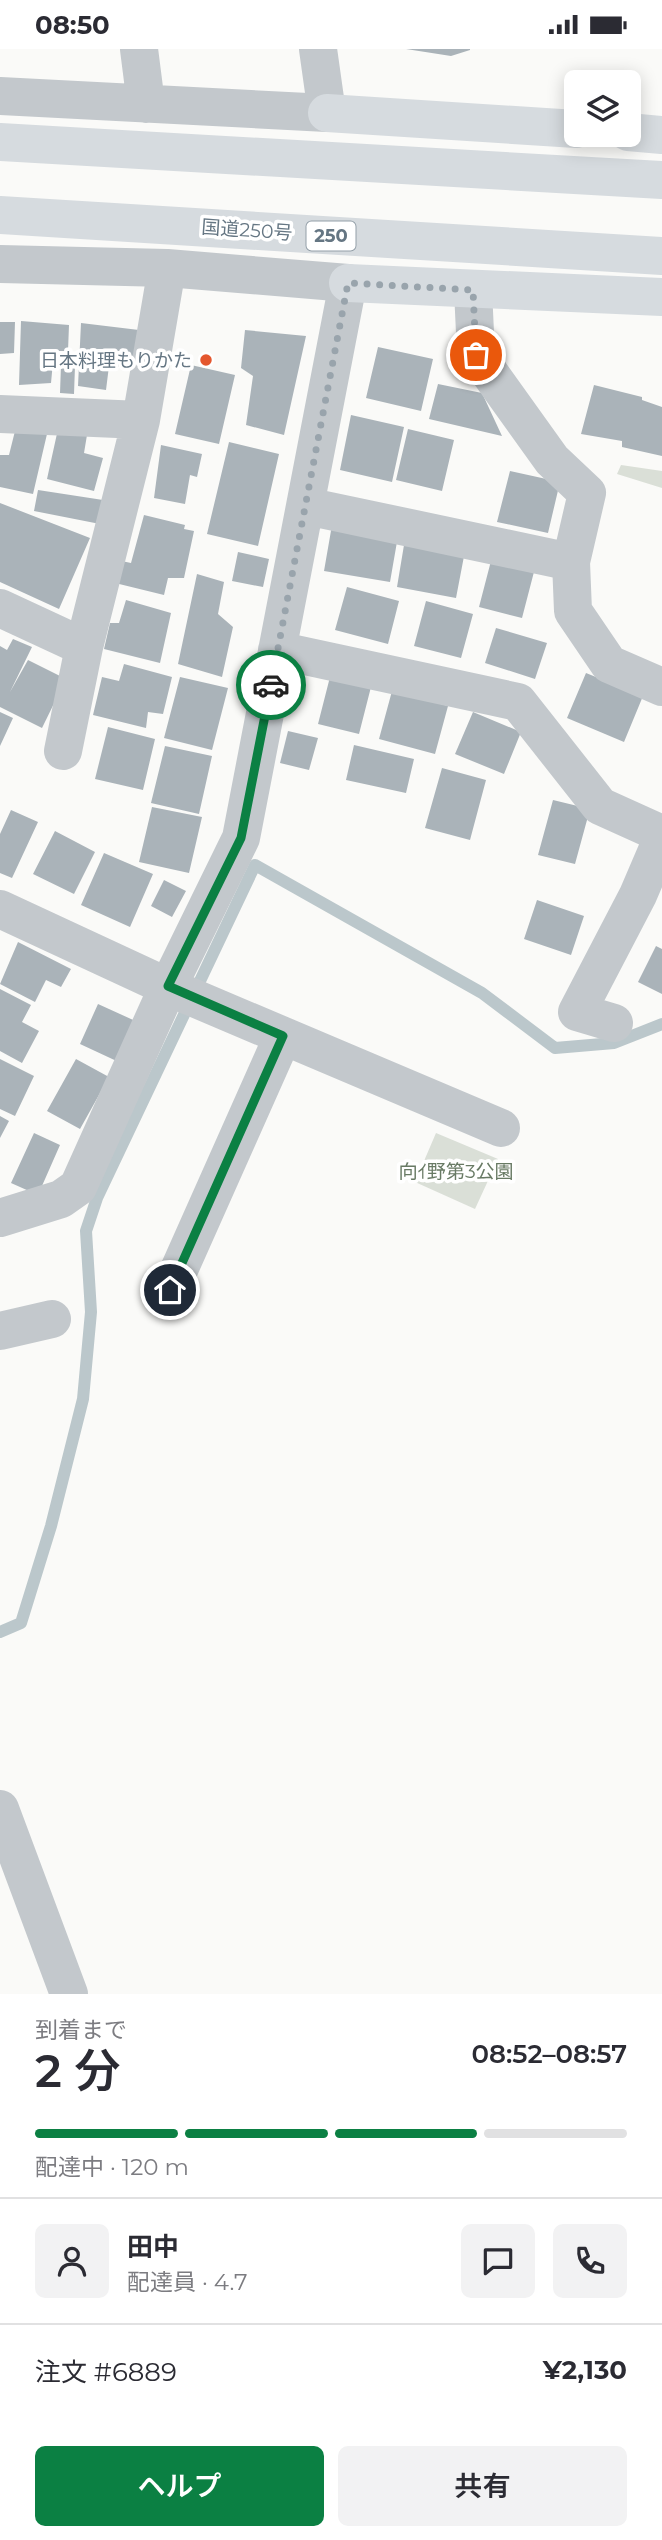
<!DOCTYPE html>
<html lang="ja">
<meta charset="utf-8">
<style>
:root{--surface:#fff;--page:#f2f2f3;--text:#2b2b33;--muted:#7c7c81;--line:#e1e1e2;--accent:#0b8043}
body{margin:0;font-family:Montserrat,"Noto Sans JP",sans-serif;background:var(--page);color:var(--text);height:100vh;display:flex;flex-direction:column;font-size:26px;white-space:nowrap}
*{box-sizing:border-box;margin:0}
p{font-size:23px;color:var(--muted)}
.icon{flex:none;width:38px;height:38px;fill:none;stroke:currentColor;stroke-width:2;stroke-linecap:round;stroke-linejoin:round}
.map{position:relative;height:1945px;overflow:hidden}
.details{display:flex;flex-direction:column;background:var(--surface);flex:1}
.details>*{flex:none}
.buttons{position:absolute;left:564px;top:21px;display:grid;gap:14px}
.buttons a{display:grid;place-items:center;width:77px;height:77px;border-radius:10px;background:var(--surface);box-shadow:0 4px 18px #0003;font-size:35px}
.pin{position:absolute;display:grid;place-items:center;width:60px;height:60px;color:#fff;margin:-30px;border:4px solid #fff;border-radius:50%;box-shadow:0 2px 7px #0007}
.courier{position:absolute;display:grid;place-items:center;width:70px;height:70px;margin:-35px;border:5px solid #0b8043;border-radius:50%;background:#fff;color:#222;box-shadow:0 2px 9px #0007}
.headline em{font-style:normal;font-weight:600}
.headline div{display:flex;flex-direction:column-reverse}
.headline{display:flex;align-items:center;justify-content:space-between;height:119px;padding:0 35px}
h1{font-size:46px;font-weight:600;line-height:52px}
.bar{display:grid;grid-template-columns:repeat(4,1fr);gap:10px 7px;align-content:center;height:84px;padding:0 35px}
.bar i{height:9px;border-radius:5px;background:var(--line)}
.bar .current{background:var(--accent)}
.bar p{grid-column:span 4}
.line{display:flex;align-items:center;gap:18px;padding:0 35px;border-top:2px solid var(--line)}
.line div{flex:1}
.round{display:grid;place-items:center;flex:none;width:74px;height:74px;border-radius:10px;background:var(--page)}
.primary-button{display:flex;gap:14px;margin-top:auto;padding:14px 35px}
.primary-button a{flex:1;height:80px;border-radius:10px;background:var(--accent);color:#fff;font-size:28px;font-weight:600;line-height:80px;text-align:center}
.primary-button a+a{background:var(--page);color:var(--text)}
.status{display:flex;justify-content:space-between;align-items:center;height:49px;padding:0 35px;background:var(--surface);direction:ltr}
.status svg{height:19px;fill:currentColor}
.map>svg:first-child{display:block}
.green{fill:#dadfd7}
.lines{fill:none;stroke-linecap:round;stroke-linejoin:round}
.stream{stroke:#bbc7cb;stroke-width:12}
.building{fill:#aab3b9}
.street{stroke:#c3c8cc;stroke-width:38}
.highway{stroke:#d6dbdf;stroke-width:38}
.done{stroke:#99a4ac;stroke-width:7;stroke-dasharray:0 12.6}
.route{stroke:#0b8043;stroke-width:9}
.poi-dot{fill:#e4572e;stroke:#fff;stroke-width:2.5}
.labels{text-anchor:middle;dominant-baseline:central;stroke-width:7;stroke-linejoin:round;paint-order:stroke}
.shield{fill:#fff;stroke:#939fa8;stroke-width:2}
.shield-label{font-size:18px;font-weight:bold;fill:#657683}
.street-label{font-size:19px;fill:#657683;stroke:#fff}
.poi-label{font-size:19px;fill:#657683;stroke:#fff;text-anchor:end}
.park-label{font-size:19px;fill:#687a64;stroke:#fff}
</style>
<div class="status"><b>08:50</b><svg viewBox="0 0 49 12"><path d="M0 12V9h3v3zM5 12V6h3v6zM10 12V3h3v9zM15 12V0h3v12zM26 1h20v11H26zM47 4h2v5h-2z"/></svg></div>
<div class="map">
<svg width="662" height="1945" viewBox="0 0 662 1945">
<rect width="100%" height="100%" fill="#fafaf8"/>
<path class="green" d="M 621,416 L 662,422 L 662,439 L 617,425 Z
M 436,1084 L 498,1110 L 475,1160 L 415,1133 Z"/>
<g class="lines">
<path class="stream" d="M 0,1583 L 21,1574 L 51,1477 L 83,1350 L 91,1263 L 86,1182 L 97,1149 L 255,816 L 482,944 L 555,999 L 614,994 L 662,975"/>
</g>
<path class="building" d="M 406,0 L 470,0 L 470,1 L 451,7 Z
M 21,272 L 69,276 L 68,302 L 54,302 L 51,334 L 19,336 Z
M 0,273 L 15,273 L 14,304 L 0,305 Z
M 81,274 L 139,281 L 136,309 L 123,307 L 121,318 L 109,317 L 106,341 L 78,337 Z
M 245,281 L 306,287 L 284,386 L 246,376 L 253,327 L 241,319 Z
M 378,298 L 433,310 L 421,362 L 366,349 Z
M 61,316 L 75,317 L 74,345 L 60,344 Z
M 191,316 L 235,326 L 219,395 L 175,385 Z
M 438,335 L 482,344 L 502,387 L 429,370 Z
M 594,336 L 642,348 L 642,351 L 662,358 L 662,407 L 622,398 L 622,392 L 581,385 Z
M 351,366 L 404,378 L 392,433 L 340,421 Z
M 16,378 L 47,385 L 33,445 L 0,438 L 0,406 L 9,406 Z
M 58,380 L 87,386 L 84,404 L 103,409 L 94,442 L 47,430 Z
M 408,380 L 454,391 L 442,442 L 396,431 Z
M 229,393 L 279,405 L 258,497 L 207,485 Z
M 161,396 L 202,405 L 197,428 L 190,426 L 185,455 L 154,449 Z
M 510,422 L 560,433 L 548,484 L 497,473 Z
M 38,441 L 103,451 L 100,475 L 34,462 Z
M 0,454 L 90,489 L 59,560 L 0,533 Z
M 144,466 L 185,476 L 184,480 L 194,482 L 184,529 L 168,529 L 164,546 L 111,533 L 117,511 L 131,514 Z
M 332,476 L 398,487 L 390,533 L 324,522 Z
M 405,490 L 465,502 L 456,549 L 397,538 Z
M 238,503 L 269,510 L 263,538 L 232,532 Z
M 492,508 L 535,519 L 522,569 L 479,558 Z
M 197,525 L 224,533 L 218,565 L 233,578 L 222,628 L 178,615 Z
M 347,538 L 399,552 L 388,595 L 335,581 Z
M 126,551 L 171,564 L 160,614 L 104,600 L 110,574 L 119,574 Z
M 426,552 L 473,565 L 461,609 L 414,597 Z
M 496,579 L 547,594 L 535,630 L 485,614 Z
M 13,590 L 32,598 L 10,643 L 28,611 L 66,630 L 42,679 L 0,658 L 0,597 L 7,601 Z
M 124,615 L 172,628 L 163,665 L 148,663 L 146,679 L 93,666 L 102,628 L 119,632 Z
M 331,624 L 372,634 L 359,685 L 318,675 Z
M 586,624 L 643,647 L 624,693 L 567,669 Z
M 180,628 L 228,639 L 212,701 L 164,689 Z
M 392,642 L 448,657 L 435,705 L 379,690 Z
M 0,663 L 13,669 L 0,697 Z
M 473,663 L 521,683 L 504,725 L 455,705 Z
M 108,678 L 155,690 L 143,741 L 95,730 Z
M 288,682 L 318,689 L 309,721 L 280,714 Z
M 354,696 L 414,710 L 406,744 L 346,731 Z
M 165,697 L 212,707 L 199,765 L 151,754 Z
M 442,719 L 486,731 L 470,791 L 425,779 Z
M 553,751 L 590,760 L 575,815 L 538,806 Z
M 152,758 L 202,768 L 189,824 L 139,813 Z
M 11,761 L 38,773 L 12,829 L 0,824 L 0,785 Z
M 55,782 L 95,803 L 74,845 L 33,825 Z
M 104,804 L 153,825 L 130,878 L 81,856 Z
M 164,831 L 186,842 L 172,868 L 151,857 Z
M 537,851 L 584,867 L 571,906 L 524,890 Z
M 18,893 L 71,920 L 61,938 L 46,931 L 35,953 L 0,935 Z
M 656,897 L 662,900 L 662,945 L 638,933 Z
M 0,940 L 31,956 L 22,973 L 39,982 L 22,1014 L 0,1002 Z
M 98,955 L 142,975 L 123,1015 L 80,995 Z
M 0,1010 L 34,1027 L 15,1067 L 0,1060 Z
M 76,1010 L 109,1028 L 80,1080 L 47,1062 Z
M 0,1067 L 9,1072 L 0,1089 Z
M 34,1084 L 60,1096 L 38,1146 L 11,1134 Z"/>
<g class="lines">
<path class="street" d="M 139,0 L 146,55
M 0,47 L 327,64 L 318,0
M 0,215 L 167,219 L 348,234 L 241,789 L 168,938 L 0,860
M 0,365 L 141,371
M 306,457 L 571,513 L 587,444 L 552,411 L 476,305 L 473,241
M 571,513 L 573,562 L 609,615 L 662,638
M 0,559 L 84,598
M 277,601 L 518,653 L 600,757 L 662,785
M 63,702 L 84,598 L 141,371 L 167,219
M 614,974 L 577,963 L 638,846 L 662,790
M 0,1169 L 61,1150 L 78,1138 L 168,938 L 501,1079
M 170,1241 L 283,987
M 0,1282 L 52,1270
M 0,1760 L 69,1945"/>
<path class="highway" d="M 327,64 L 576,80
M 628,83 L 662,86
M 0,93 L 662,131
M 0,166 L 662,207
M 348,234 L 662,248"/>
</g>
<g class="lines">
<path class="done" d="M 271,636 L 348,234 L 473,241 L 476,306"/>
<path class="route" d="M 170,1241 L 283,987 L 168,937 L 241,789 L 271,636"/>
</g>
<circle class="poi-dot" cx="206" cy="311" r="7"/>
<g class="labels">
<rect class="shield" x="306.5" y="172.5" width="49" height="29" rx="5"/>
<g class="shield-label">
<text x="331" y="187">250</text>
</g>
<g class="street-label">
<text transform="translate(247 181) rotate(4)">国道250号</text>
</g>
<g class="poi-label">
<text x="192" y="311">日本料理もりかた</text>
</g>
<g class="park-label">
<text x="456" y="1122">向ｲ野第3公園</text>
</g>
</g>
</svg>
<div class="buttons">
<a><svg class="icon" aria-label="layers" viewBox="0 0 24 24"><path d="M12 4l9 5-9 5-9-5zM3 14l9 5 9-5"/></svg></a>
</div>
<div class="pin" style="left:476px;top:306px;background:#ea580c"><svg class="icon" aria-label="bag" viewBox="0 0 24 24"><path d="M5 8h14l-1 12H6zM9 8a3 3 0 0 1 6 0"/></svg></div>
<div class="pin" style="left:170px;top:1241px;background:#1f2937"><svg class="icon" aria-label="home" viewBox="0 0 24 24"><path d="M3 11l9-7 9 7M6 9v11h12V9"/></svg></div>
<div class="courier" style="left:271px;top:636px"><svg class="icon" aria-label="car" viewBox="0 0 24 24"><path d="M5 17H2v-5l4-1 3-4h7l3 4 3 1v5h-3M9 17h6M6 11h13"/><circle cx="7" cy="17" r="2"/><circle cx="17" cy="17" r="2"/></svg></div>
</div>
<section class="details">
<div class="headline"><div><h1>2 分</h1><p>到着まで</p></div><em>08:52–08:57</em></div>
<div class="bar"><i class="current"></i><i class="current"></i><i class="current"></i><i></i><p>配達中 · 120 m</p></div>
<div class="line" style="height:126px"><a class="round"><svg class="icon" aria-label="person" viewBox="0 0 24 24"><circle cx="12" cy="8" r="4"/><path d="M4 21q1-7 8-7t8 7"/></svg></a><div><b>田中</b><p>配達員 · 4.7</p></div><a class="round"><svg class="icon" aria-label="chat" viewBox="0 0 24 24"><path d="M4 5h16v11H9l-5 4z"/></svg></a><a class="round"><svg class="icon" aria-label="phone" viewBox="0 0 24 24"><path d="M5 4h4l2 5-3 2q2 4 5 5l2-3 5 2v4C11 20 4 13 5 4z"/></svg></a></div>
<div class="line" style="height:91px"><div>注文 #6889</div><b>¥2,130</b></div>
<div class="primary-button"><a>ヘルプ</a><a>共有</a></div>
</section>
